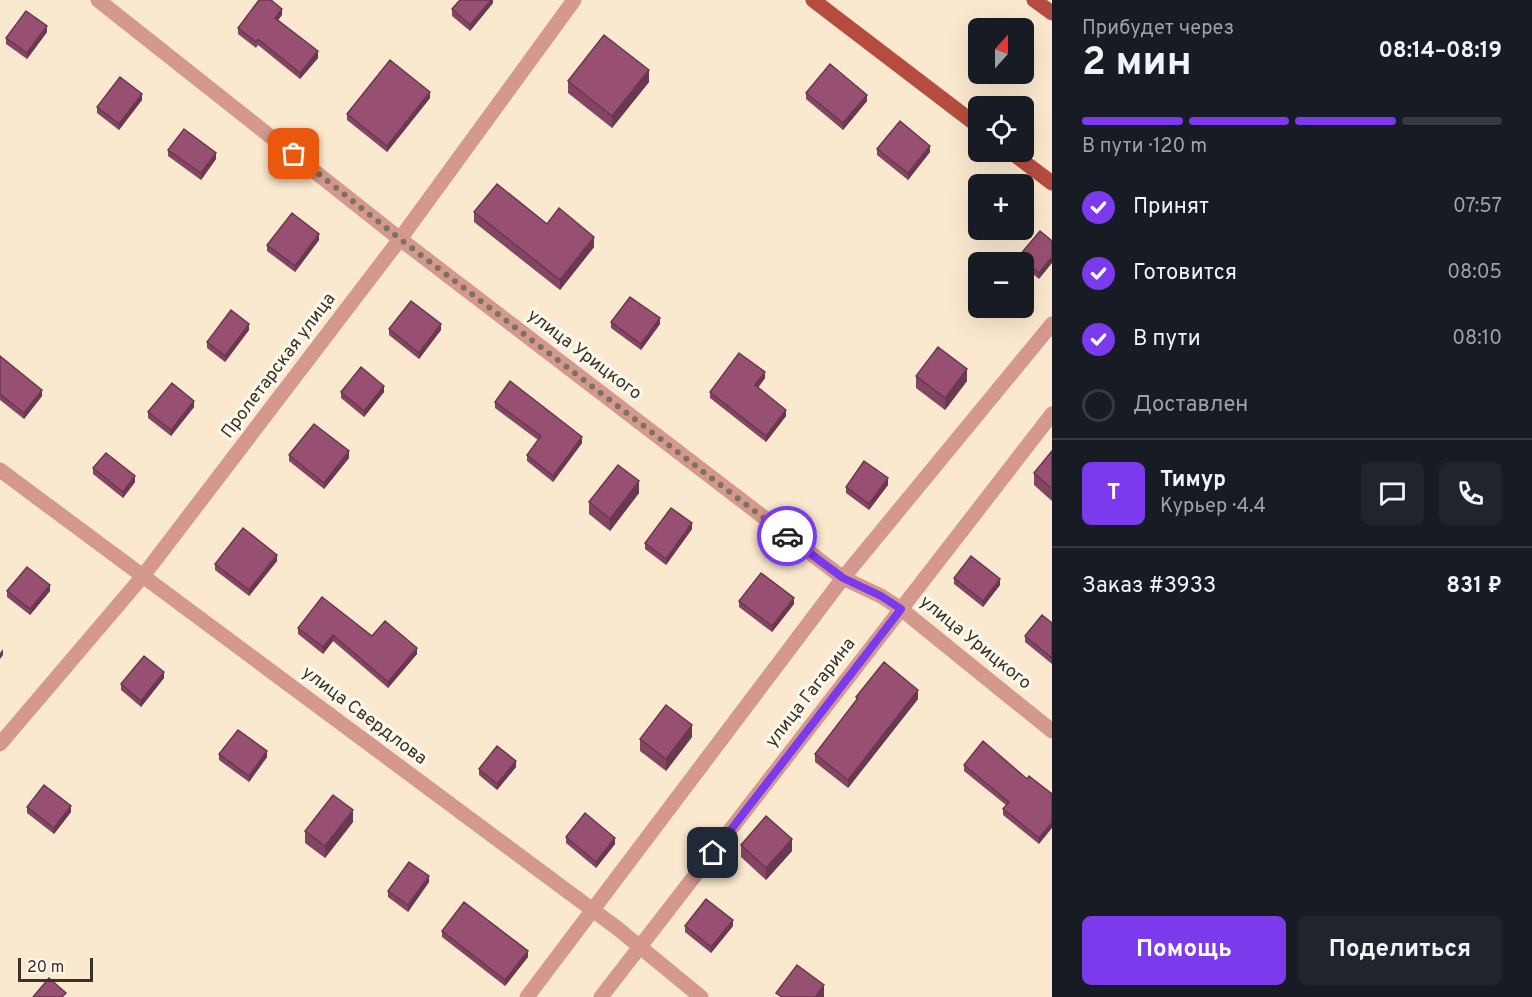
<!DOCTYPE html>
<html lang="ru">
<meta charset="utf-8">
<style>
:root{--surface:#171b24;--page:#20242c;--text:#f1f3f6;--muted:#9ea1a6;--line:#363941;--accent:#7c3aed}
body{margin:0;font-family:Overpass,sans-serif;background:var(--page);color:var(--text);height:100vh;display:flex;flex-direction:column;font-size:22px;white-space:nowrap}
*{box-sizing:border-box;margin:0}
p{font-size:20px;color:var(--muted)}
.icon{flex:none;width:33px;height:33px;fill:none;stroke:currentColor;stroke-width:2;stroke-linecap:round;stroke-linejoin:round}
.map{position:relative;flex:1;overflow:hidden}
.drawer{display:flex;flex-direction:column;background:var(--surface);width:480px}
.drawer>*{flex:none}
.needle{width:39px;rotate:21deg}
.buttons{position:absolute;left:968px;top:18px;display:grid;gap:12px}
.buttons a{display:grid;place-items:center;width:66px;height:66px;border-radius:9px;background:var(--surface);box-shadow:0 6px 24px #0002;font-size:30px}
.scale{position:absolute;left:18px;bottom:15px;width:75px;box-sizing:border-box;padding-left:6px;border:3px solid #393228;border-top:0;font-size:16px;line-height:21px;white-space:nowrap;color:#393228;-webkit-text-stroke:4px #fff8ed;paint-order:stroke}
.pin{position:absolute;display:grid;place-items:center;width:51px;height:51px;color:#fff;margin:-26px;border-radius:12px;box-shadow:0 3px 9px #0006}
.courier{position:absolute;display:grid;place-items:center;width:60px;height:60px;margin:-30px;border:4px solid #7c3aed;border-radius:50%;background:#fff;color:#222;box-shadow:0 2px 8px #0007}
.head em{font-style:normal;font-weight:700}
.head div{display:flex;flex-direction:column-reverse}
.head{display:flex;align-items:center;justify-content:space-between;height:102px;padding:0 30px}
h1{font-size:39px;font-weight:700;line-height:45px}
.bar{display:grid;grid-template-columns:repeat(4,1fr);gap:9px 6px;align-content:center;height:72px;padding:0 30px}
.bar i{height:8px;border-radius:4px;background:var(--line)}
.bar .on{background:var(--accent)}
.bar p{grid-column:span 4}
.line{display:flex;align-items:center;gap:15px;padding:0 30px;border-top:2px solid var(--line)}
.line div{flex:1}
.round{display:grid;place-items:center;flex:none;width:63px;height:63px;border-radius:9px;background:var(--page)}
ol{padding:0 30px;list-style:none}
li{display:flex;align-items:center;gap:18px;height:66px}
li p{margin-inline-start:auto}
li .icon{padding:6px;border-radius:50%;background:var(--accent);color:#fff;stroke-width:4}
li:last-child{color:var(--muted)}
li i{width:33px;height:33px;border:3px solid var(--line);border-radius:50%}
.button{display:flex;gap:12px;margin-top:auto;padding:12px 30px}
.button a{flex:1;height:69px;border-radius:9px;background:var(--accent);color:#fff;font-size:24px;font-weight:700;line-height:69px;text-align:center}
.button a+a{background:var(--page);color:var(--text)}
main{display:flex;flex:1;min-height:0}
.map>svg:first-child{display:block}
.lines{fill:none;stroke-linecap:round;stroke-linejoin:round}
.service{stroke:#d4988e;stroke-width:15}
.minor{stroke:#d4988e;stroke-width:15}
.primary{stroke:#b54c3f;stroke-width:15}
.wall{fill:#834562}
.shaded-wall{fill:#6a3850}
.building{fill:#985072;stroke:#6a3850;stroke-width:1.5}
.done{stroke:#7d7262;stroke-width:6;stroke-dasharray:0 10.8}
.route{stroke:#7c3aed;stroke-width:8}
.labels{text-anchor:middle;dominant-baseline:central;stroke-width:6;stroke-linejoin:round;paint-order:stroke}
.street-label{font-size:18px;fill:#393228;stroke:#fff8ed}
</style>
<main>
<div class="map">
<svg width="1052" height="997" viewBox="0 0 1052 997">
<rect width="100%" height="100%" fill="#fbe9cf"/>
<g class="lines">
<path class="service" d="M 527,997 L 843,578 L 1052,324"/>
<path class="minor" d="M 98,0 L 400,239 L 843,578 L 881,596 L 901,609 L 1052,731
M 0,470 L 617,928 L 701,997
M 0,744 L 143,576 L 400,239 L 574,0
M 601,997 L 1052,414"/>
<path class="primary" d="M 813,0 L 978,126
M 1034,0 L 1052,13
M 1011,152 L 1052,183"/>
</g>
<path class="wall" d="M 493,0 L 493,3 L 470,31 L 452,16 L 452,9 Z
M 282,15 L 278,20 L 318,58 L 300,79 L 258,45 L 256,48 L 238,34 L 238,28 Z
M 47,32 L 27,59 L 6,44 L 6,38 Z
M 568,81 L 649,82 L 612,128 L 568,93 Z
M 806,93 L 867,101 L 843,130 L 806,99 Z
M 430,98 L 387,152 L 347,120 L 347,114 Z
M 142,100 L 119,130 L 97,113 L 97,107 Z
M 877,149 L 930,152 L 908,180 L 877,155 Z
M 168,150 L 216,159 L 201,180 L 168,156 Z
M 474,212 L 547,224 L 594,247 L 560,290 L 474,222 Z
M 1040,231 L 1039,279 L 1023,266 L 1023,262 L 1019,262 L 1019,256 Z
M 319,240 L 295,272 L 267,251 L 267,245 Z
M 611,322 L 660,324 L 641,350 L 611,328 Z
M 389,329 L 441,330 L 419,359 L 389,335 Z
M 249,330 L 225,362 L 207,348 L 207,342 Z
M 0,356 L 42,396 L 24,419 L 0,400 Z
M 916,376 L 967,381 L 945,410 L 916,388 Z
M 765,378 L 758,388 L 786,416 L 766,442 L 710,398 L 710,392 Z
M 341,392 L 384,392 L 364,417 L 341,398 Z
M 495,402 L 582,443 L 553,482 L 527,461 L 527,455 L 538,440 L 495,408 Z
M 194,407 L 171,436 L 148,418 L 148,412 Z
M 1052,451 L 1052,501 L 1034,485 L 1034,473 Z
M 289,455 L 349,458 L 324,489 L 289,461 Z
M 93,468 L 135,482 L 123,498 L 93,474 Z
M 888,485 L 869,510 L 846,493 L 846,487 Z
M 639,493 L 610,531 L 589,514 L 589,502 Z
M 692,529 L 666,565 L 645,549 L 645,543 Z
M 277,561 L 249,596 L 215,570 L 215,564 Z
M 954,578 L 1000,585 L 983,607 L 954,584 Z
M 7,591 L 50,591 L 30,615 L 7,597 Z
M 739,601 L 794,604 L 772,632 L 739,607 Z
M 1052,623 L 1052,664 L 1025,642 L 1025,636 Z
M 298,628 L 372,636 L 417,654 L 388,688 L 333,641 L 323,654 L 298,634 Z
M 164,678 L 141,707 L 121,690 L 121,684 Z
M 856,697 L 918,699 L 848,788 L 815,762 L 815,754 L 856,700 Z
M 692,737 L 666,771 L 640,751 L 640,739 Z
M 219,754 L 267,757 L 249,782 L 219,760 Z
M 964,765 L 1027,779 L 1052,794 L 1039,844 L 1003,815 L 1003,809 L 1006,805 L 964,771 Z
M 516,767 L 497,790 L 479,775 L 479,769 Z
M 27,807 L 71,812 L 54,834 L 27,813 Z
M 353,822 L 325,858 L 305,843 L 305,831 Z
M 566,837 L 615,844 L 596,868 L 566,843 Z
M 741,845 L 792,851 L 766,880 L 741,857 Z
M 429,882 L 408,912 L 388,897 L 388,891 Z
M 685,926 L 733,926 L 711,953 L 685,932 Z
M 442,931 L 528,957 L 505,986 L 442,937 Z"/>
<path class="shaded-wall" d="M 491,0 L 493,0 L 493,3 L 470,31 L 470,25 Z
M 282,9 L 282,15 L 275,24 L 275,18 Z
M 47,26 L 47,32 L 27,59 L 27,53 Z
M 318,51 L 318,58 L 300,79 L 300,73 Z
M 649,70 L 649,82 L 612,128 L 612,116 Z
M 430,92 L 430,98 L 387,152 L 387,146 Z
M 142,94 L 142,100 L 119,130 L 119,124 Z
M 867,95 L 867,101 L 843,130 L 843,123 Z
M 930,146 L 930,152 L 908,180 L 908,173 Z
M 216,153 L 216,159 L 201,180 L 201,173 Z
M 319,234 L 319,240 L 295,272 L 295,266 Z
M 594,237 L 594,247 L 560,290 L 560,280 Z
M 1052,257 L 1052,263 L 1039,279 L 1039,273 Z
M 660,318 L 660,324 L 641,350 L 641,344 Z
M 249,324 L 249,330 L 225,362 L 225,356 Z
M 441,324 L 441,330 L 419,359 L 419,353 Z
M 967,369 L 967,381 L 945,410 L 945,398 Z
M 765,372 L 765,378 L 755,391 L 755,385 Z
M 384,386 L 384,392 L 364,417 L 364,411 Z
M 42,390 L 42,396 L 24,419 L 24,413 Z
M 194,401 L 194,407 L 171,436 L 171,430 Z
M 786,410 L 786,416 L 766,442 L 766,436 Z
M 582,437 L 582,443 L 553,482 L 553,476 Z
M 349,451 L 349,458 L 324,489 L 324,483 Z
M 135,476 L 135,482 L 123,498 L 123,492 Z
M 888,478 L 888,485 L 869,510 L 869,504 Z
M 639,481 L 639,493 L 610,531 L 610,519 Z
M 692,523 L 692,529 L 666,565 L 666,559 Z
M 277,555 L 277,561 L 249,596 L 249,590 Z
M 1000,579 L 1000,585 L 983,607 L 983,601 Z
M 50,585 L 50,591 L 30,615 L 30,609 Z
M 794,598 L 794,604 L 772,632 L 772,626 Z
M 333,635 L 333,641 L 323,654 L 323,647 Z
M 417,648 L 417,654 L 388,688 L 388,682 Z
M 3,649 L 3,655 L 0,659 L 0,653 Z
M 164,672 L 164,678 L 141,707 L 141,701 Z
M 918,690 L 918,699 L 848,788 L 848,780 Z
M 692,725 L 692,737 L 666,771 L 666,759 Z
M 267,751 L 267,757 L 249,782 L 249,776 Z
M 516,761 L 516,767 L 497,790 L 497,784 Z
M 71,806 L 71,812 L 54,834 L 54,828 Z
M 353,810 L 353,822 L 325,858 L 325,846 Z
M 1052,822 L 1052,828 L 1039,844 L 1039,838 Z
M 615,838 L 615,844 L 596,868 L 596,862 Z
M 792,839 L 792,851 L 766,880 L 766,868 Z
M 429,876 L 429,882 L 408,912 L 408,905 Z
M 733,920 L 733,926 L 711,953 L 711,947 Z
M 528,951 L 528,957 L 505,986 L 505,980 Z
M 824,985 L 824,997 L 815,997 Z"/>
<path class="building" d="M 259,0 L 271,0 L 282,9 L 275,18 L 318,51 L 300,73 L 258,39 L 256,42 L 238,28 Z
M 460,0 L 491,0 L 470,25 L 452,9 Z
M 26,11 L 47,26 L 27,53 L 6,38 Z
M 604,35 L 649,70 L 612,116 L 568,81 Z
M 390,60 L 430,92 L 387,146 L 347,114 Z
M 830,64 L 867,95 L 843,123 L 806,93 Z
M 120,77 L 142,94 L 119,124 L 97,107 Z
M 900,121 L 930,146 L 908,173 L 877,149 Z
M 184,129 L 216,153 L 201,173 L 168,150 Z
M 497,184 L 547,224 L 559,208 L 594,237 L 560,280 L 474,212 Z
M 292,213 L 319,234 L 295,266 L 267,245 Z
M 1040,231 L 1052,241 L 1052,257 L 1039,273 L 1019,256 Z
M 630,297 L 660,318 L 641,344 L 611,322 Z
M 411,301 L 441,324 L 419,353 L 389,329 Z
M 231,310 L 249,324 L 225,356 L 207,342 Z
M 938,347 L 967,369 L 945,398 L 916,376 Z
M 739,353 L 765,372 L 755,385 L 786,410 L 766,436 L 710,392 Z
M 0,356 L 42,390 L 24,413 L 0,394 Z
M 361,367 L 384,386 L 364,411 L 341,392 Z
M 510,381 L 582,437 L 553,476 L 527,455 L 541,436 L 495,402 Z
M 172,383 L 194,401 L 171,430 L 148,412 Z
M 314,424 L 349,451 L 324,483 L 289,455 Z
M 1052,451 L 1052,489 L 1034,473 Z
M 106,453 L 135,476 L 123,492 L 93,468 Z
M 864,461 L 888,478 L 869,504 L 846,487 Z
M 618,465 L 639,481 L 610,519 L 589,502 Z
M 671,508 L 692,523 L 666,559 L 645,543 Z
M 243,528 L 277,555 L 249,590 L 215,564 Z
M 971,556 L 1000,579 L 983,601 L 954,578 Z
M 27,567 L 50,585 L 30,609 L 7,591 Z
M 761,573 L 794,598 L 772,626 L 739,601 Z
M 322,597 L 372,636 L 385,621 L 417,648 L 388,682 L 333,635 L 323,647 L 298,628 Z
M 1042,615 L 1052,623 L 1052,658 L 1025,636 Z
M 144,656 L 164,672 L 141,701 L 121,684 Z
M 884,662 L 918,690 L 848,780 L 815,754 L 858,698 L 856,697 Z
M 666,705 L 692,725 L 666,759 L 640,739 Z
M 238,730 L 267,751 L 249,776 L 219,754 Z
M 983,741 L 1027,779 L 1029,776 L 1052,794 L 1052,822 L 1039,838 L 1003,809 L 1009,802 L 964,765 Z
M 497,746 L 516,761 L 497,784 L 479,769 Z
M 44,785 L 71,806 L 54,828 L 27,807 Z
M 333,795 L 353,810 L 325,846 L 305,831 Z
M 585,813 L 615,838 L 596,862 L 566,837 Z
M 766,816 L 792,839 L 766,868 L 741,845 Z
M 409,862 L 429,876 L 408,905 L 388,891 Z
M 706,899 L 733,920 L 711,947 L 685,926 Z
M 464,902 L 528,951 L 505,980 L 442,931 Z
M 797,965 L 824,985 L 815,997 L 782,997 L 776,993 Z
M 49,978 L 66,993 L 62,997 L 33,997 Z"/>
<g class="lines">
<path class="done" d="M 294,154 L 400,239 L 787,536"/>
<path class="route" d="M 713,853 L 901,609 L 881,596 L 843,578 L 787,536"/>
</g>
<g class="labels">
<g class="street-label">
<text transform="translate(584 355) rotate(37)">улица Урицкого</text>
<text transform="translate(279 366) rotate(-53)">Пролетарская улица</text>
<text transform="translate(975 643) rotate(39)">улица Урицкого</text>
<text transform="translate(811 693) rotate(-52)">улица Гагарина</text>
<text transform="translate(364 716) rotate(37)">улица Свердлова</text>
</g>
</g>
</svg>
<div class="buttons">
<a><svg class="needle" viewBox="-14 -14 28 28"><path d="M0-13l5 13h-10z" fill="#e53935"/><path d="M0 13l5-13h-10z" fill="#9ea1a6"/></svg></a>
<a><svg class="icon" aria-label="locate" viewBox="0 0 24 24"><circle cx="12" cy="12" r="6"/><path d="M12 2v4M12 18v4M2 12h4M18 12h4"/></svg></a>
<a>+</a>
<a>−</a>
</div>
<div class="scale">20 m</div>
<div class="pin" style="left:294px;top:154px;background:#ea580c"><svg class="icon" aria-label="bag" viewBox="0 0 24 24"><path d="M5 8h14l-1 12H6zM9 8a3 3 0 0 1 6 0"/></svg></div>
<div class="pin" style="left:713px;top:853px;background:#1f2937"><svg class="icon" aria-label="home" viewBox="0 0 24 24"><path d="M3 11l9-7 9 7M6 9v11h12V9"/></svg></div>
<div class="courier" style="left:787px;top:536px"><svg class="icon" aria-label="car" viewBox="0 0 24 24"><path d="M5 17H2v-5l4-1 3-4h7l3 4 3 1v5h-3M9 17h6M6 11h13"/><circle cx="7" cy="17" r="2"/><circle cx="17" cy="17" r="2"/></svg></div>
</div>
<section class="drawer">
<div class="head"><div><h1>2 мин</h1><p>Прибудет через</p></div><em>08:14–08:19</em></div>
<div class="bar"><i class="on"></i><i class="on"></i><i class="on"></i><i></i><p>В пути · 120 m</p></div>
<ol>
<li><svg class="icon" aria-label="check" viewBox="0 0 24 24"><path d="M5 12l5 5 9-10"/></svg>Принят<p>07:57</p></li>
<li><svg class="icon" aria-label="check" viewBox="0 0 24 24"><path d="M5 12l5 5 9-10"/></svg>Готовится<p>08:05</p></li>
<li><svg class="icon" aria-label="check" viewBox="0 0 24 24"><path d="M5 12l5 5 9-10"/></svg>В пути<p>08:10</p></li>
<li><i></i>Доставлен</li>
</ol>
<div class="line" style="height:108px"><b class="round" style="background:var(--accent);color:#fff">Т</b><div><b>Тимур</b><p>Курьер · 4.4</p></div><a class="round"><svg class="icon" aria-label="chat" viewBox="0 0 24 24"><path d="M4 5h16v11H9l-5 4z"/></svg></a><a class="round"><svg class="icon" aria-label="phone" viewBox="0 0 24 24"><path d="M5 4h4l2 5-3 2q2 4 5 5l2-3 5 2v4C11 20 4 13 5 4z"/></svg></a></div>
<div class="line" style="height:78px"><div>Заказ #3933</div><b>831 ₽</b></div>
<div class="button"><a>Помощь</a><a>Поделиться</a></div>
</section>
</main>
